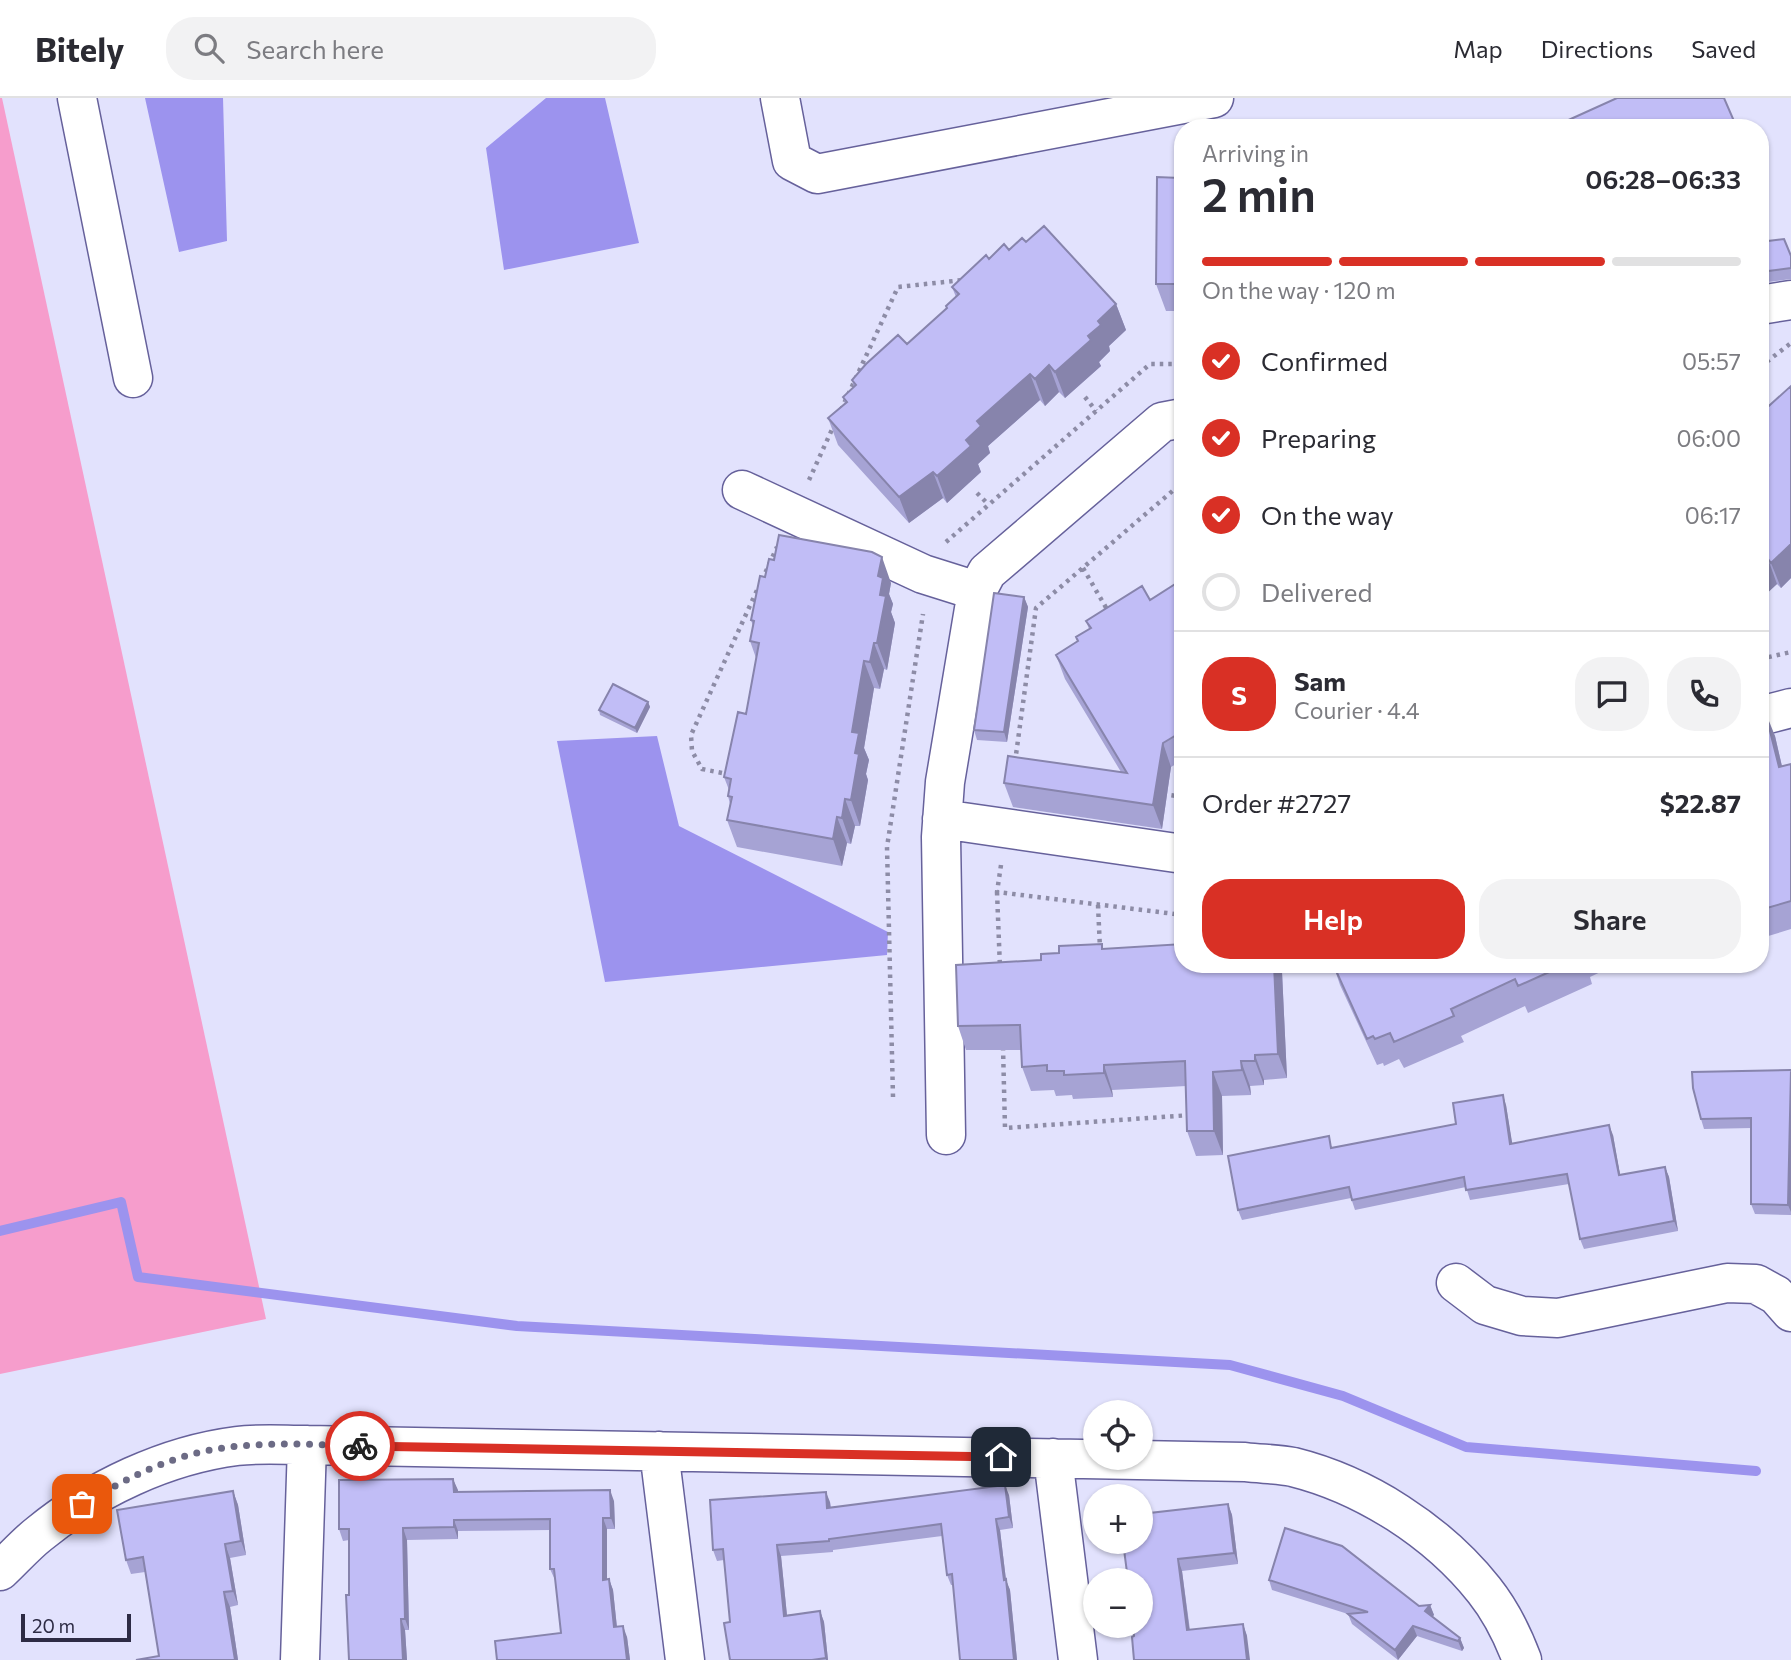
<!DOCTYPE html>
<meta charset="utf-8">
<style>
:root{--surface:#fff;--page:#f2f2f3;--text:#2b2b33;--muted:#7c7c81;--line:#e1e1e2;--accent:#d93025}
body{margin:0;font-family:Commissioner,sans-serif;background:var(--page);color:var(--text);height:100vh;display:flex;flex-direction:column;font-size:26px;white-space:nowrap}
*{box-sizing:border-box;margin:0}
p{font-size:23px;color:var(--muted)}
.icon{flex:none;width:38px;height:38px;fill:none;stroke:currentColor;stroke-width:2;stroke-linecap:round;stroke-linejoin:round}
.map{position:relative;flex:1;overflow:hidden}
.side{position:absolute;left:1174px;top:21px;width:595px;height:854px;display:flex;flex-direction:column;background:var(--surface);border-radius:28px;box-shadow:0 2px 5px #0004}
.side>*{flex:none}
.buttons{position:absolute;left:1083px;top:1302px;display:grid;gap:14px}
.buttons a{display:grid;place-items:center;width:70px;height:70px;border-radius:50%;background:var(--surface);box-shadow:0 2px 5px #0004;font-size:35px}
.scale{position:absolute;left:21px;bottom:18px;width:110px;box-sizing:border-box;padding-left:7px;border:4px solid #2d2b44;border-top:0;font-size:19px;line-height:24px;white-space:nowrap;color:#2d2b44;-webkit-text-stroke:5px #e2e2fd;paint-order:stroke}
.pin{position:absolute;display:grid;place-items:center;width:60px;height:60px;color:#fff;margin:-30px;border-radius:14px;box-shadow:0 4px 10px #0006}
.courier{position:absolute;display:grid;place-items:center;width:70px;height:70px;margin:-35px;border:5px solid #d93025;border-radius:50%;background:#fff;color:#222;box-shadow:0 2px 9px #0007}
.headline em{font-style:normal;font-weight:600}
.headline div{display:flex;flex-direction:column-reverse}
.headline{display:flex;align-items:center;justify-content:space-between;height:119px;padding:0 28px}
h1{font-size:46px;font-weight:600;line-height:52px}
.bar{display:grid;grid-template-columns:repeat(4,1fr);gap:10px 7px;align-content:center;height:84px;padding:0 28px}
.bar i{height:9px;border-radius:5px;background:var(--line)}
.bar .on{background:var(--accent)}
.bar p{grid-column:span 4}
.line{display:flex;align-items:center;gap:18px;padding:0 28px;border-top:2px solid var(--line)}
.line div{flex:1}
.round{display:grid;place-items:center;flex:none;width:74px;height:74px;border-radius:28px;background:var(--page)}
ol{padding:0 28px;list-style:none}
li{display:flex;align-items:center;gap:21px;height:77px}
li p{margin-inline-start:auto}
li .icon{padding:7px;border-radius:50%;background:var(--accent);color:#fff;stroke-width:4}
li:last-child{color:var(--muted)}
li i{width:38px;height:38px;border:4px solid var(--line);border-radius:50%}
.primary-button{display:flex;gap:14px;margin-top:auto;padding:14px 28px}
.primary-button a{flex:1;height:80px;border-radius:28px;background:var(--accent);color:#fff;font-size:28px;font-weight:600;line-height:80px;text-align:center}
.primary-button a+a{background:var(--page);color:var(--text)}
header{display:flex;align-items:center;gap:42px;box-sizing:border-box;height:98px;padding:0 35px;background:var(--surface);border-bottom:2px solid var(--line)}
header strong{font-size:33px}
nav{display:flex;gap:38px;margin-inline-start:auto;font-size:24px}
.search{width:490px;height:63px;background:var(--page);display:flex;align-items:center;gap:18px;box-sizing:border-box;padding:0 24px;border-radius:28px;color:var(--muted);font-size:26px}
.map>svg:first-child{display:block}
.green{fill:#f69dcc}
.water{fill:#9c93ee}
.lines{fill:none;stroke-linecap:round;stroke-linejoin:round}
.stream{stroke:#9c93ee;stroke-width:10}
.minor-casing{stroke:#66619b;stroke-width:41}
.path{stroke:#8d8ca6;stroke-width:4.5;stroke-dasharray:3.5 5;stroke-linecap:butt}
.minor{stroke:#fff;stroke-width:38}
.wall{fill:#a6a3d4}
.shaded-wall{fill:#8784ac}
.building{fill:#c1bdf6;stroke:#8784ac;stroke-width:2}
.done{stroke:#6c6b85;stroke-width:7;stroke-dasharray:0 12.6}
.route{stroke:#d93025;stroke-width:9}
</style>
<header>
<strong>Bitely</strong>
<div class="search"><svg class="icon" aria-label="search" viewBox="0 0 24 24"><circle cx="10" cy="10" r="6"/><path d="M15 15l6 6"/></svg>Search here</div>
<nav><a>Map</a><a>Directions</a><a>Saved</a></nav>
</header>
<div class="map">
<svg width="1791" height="1562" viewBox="0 0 1791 1562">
<rect width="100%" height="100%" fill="#e2e2fd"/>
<path class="green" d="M 0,0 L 2,0 L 266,1221 L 0,1276 Z"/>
<path class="water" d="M 145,0 L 223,0 L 227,143 L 179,154 Z
M 546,0 L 605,0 L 639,145 L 504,172 L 486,50 Z
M 657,638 L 679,728 L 888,834 L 887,857 L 605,884 L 557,643 Z"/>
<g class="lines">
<path class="stream" d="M 0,1133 L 121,1104 L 138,1179 L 517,1228 L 1230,1267 L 1343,1298 L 1466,1349 L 1756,1373"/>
<defs>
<path id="minor" d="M 77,0 L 133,280
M 780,0 L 792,63 L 817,76 L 1214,0
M 1760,207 L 1791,202
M 742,392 L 923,476 L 977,493
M 1760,618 L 1791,610
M 942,721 L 1183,756
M 946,1037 L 941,739 L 945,684 L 977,493 L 987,474 L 1162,324 L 1183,320
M 1456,1185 L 1485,1207 L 1522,1218 L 1558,1220 L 1727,1185 L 1756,1186 L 1776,1197 L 1791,1214
M 659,1353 L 685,1562
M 1053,1360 L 1078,1562
M 0,1473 C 13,1461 25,1447 39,1436 C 94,1391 166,1357 237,1348 C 260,1345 284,1347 307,1347 L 1245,1364 C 1261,1366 1278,1366 1293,1369 C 1365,1387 1437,1433 1484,1492 C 1500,1512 1513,1538 1522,1562
M 300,1562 L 307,1347"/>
</defs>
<use href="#minor" class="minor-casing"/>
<path class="path" d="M 1760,269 L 1791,245
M 1085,299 L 1096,313
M 841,312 L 898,189 L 963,182
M 809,382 L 834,327
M 977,395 L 989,407
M 946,444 L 1150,266 L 1183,266
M 1083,470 L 1108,513
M 762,482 L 777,449
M 1760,561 L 1791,554
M 1015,664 L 1036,510 L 1183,384
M 722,675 L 702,671 L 692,653 L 691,637 L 758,490
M 1163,696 L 1183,699
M 1001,767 L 997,794 L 1183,817
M 997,794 L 1000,870
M 1098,807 L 1100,851
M 1003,949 L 1005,1030 L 1191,1017
M 893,999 L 887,749 L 923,516"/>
<use href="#minor" class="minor"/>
</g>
<path class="wall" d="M 1183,76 L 1183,213 L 1166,213 L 1156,186 L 1180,80 Z
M 1026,144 L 1116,206 L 1126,232 L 1109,248 L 1110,253 L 1099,264 L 1101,268 L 1065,300 L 1059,294 L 1045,308 L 1040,302 L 988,348 L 990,355 L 978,366 L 981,374 L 947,405 L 943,400 L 909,425 L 838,347 L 828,320 L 845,305 L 843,299 L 854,289 L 852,282 L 907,246 L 947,210 L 946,208 L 956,199 L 952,189 L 989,161 Z
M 1760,144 L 1791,158 L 1791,181 L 1760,185 Z
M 1791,288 L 1791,480 L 1781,490 L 1777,486 L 1764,498 L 1760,493 L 1760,316 Z
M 1183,481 L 1183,662 L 1171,669 L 1162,731 L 1013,709 L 1004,685 L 1121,674 L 1065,581 L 1056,557 L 1077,543 L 1076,539 L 1089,531 L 1086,523 L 1150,502 Z
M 891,485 L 889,496 L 893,506 L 891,514 L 895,525 L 887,572 L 884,571 L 880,591 L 874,590 L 864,650 L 869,662 L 866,676 L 868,682 L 860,728 L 855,728 L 851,746 L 847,745 L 842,768 L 737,749 L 727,722 L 730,706 L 728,698 L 729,692 L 724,679 L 746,616 L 756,560 L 750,543 L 753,528 L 751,522 Z
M 1024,499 L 1028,509 L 1007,644 L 977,642 L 974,632 Z
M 648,604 L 650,609 L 637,635 L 600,617 L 599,612 Z
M 1760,614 L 1775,638 L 1782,668 L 1791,666 L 1791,831 L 1765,839 L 1766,844 L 1760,846 Z
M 1103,851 L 1282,874 L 1287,980 L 1264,982 L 1264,987 L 1250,988 L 1251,997 L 1222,998 L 1223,1057 L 1196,1058 L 1187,1033 L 1186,988 L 1112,992 L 1113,999 L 1073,1001 L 1072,997 L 1056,998 L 1054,992 L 1031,993 L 1022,969 L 1021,952 L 966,952 L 958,928 L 1041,862 Z
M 1333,866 L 1610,866 L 1611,869 L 1590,879 L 1592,886 L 1528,915 L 1525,908 L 1461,938 L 1464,944 L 1404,970 L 1399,961 L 1384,968 L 1383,965 L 1377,967 L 1340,887 Z
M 1791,973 L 1791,1117 L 1755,1116 L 1751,1106 L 1751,1030 L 1704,1031 L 1701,1021 Z
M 1506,1007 L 1512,1046 L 1613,1037 L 1620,1077 L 1665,1069 L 1669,1079 L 1678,1133 L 1584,1151 L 1580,1141 L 1569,1086 L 1470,1102 L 1466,1089 L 1355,1112 L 1351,1100 L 1242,1122 L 1238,1112 L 1333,1050 L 1456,1026 Z
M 453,1381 L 458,1394 L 614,1403 L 615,1431 L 607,1431 L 607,1481 L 609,1481 L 613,1492 L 617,1529 L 627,1539 L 630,1562 L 497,1562 L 561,1535 L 555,1482 L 550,1471 L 550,1432 L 458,1433 L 458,1441 L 407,1442 L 409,1532 L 405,1532 L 407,1562 L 349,1562 L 349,1442 L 343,1443 L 339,1431 Z
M 233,1393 L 238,1407 L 246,1457 L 230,1460 L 238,1507 L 230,1509 L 238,1562 L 136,1562 L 159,1558 L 145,1474 L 131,1476 L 126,1462 Z
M 1009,1397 L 1013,1430 L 1000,1432 L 1006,1482 L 1010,1492 L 1017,1562 L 960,1562 L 953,1487 L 951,1487 L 947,1477 L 942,1438 L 833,1452 L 833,1454 L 781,1458 L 787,1517 L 820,1513 L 824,1524 L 828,1562 L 730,1562 L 730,1524 L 724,1462 L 717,1463 L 713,1452 L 830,1404 L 831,1409 Z
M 1228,1406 L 1232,1417 L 1238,1466 L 1182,1473 L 1190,1532 L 1243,1526 L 1247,1538 L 1134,1538 L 1141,1482 Z
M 1269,1482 L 1419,1508 L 1430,1507 L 1434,1517 L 1432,1518 L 1460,1540 L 1464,1550 L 1462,1553 L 1417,1538 L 1398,1562 L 1352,1526 L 1348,1516 L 1272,1492 Z"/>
<path class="shaded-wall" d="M 1116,206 L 1126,232 L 1109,248 L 1110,253 L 1099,264 L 1101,268 L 1065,300 L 1055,274 L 1088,238 L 1098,223 Z
M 1049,267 L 1059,294 L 1045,308 L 1035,281 Z
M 1030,276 L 1040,302 L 988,348 L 990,355 L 978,366 L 981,374 L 947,405 L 937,378 L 966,342 L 977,323 Z
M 933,374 L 943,400 L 909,425 L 899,399 Z
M 1791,446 L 1791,480 L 1781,490 L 1771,465 Z
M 882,459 L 891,485 L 889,496 L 893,506 L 891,514 L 895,525 L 887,572 L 877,545 L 880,497 L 878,478 Z
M 1768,461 L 1777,486 L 1764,498 L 1760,488 L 1760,468 Z
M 1024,499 L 1028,509 L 1007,644 L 1004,634 Z
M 874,545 L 884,571 L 880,591 L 870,564 Z
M 864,563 L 874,590 L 864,650 L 869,662 L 866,676 L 868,682 L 860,728 L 851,702 L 852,634 Z
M 648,604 L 650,609 L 637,635 L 635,630 Z
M 1765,613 L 1775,638 L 1788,695 L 1779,669 Z
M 1163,645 L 1171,669 L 1162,731 L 1153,707 Z
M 845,701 L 855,728 L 851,746 L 842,720 Z
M 837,719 L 847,745 L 842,768 L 833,741 Z
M 1274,866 L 1279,866 L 1282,874 L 1287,980 L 1278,956 Z
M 1255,957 L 1264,982 L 1264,987 L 1255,963 Z
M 1241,963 L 1250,988 L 1251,997 L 1242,972 Z
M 1104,967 L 1112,992 L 1113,999 L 1104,975 Z
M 1791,973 L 1791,1114 L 1788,1107 Z
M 1213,974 L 1222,998 L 1223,1057 L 1214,1033 Z
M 1503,997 L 1506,1007 L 1514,1056 L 1510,1046 Z
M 1609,1027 L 1613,1037 L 1622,1087 L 1619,1077 Z
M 1665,1069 L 1669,1079 L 1678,1133 L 1674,1123 Z
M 453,1381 L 458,1392 L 458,1406 L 454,1394 Z
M 1005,1387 L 1009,1397 L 1013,1430 L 1009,1419 Z
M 610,1392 L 614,1403 L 615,1431 L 611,1420 Z
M 233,1393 L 238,1407 L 246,1457 L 241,1443 Z
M 826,1394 L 830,1404 L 831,1420 L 827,1410 Z
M 1228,1406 L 1232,1417 L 1238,1466 L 1234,1455 Z
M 603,1420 L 607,1431 L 607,1493 L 603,1482 Z
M 996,1421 L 1000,1432 L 1006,1482 L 1010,1492 L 1017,1562 L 1014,1562 Z
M 454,1422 L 458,1433 L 458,1441 L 454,1429 Z
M 403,1430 L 407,1442 L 409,1532 L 405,1521 Z
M 225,1446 L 230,1460 L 238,1507 L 233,1493 Z
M 777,1447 L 781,1458 L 788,1528 L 784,1518 Z
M 1178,1461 L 1182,1473 L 1191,1544 L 1187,1532 Z
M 609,1481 L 613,1492 L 618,1540 L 614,1529 Z
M 224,1494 L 230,1509 L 238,1562 L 235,1562 Z
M 1430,1507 L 1434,1517 L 1429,1523 L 1425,1513 Z
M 820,1513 L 824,1524 L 828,1562 L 826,1562 L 826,1560 Z
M 401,1521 L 405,1532 L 407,1562 L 403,1562 Z
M 1243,1526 L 1247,1538 L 1250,1562 L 1247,1562 Z
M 623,1528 L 627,1539 L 630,1562 L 627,1562 Z
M 1413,1528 L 1417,1538 L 1398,1562 L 1395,1552 Z
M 1460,1540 L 1464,1550 L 1462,1553 L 1458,1543 Z"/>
<path class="building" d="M 1617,0 L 1724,0 L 1737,30 L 1539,30 L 1552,25 L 1553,29 Z
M 1181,76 L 1183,76 L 1183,192 L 1181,192 L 1181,186 L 1156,186 L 1157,79 L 1180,80 Z
M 1044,128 L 1116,206 L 1098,223 L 1101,227 L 1088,238 L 1091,242 L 1055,274 L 1049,267 L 1035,281 L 1030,276 L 977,323 L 981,328 L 966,342 L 971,348 L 937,378 L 933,374 L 899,399 L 828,320 L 847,304 L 843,299 L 856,287 L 852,282 L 866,266 L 898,237 L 907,246 L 947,210 L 946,208 L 959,196 L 952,189 L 986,157 L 989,161 L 1004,146 L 1009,152 L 1022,140 L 1026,144 Z
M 1784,141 L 1791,158 L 1791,170 L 1760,174 L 1760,144 Z
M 1791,288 L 1791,446 L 1771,465 L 1768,461 L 1760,468 L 1760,316 Z
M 779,437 L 872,454 L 882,459 L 878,478 L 883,480 L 880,497 L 886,498 L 877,545 L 874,545 L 870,564 L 864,563 L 852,634 L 859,635 L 855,655 L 859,656 L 851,702 L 845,701 L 842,720 L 837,719 L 833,741 L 727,722 L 732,699 L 728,698 L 731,681 L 724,679 L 738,614 L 746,616 L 759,545 L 750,543 L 754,523 L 751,522 L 760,478 L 765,479 L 769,461 L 774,462 Z
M 1183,481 L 1183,633 L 1163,645 L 1153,707 L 1004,685 L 1008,658 L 1127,675 L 1056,557 L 1078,543 L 1076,539 L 1091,530 L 1086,523 L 1142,488 L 1150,502 Z
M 994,495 L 1024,499 L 1004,634 L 974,632 Z
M 613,586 L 648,604 L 635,630 L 599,612 Z
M 1765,613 L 1779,669 L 1791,666 L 1791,803 L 1760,812 L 1760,614 Z
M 1102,846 L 1102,851 L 1183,846 L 1183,866 L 1274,866 L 1278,956 L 1255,957 L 1255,963 L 1241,963 L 1242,972 L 1213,974 L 1214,1033 L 1187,1033 L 1185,963 L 1104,967 L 1104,975 L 1064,977 L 1064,973 L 1047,973 L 1047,967 L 1022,969 L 1020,927 L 958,928 L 956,867 L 1041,862 L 1041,856 L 1059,855 L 1059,848 Z
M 1333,866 L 1567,866 L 1518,888 L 1515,881 L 1451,911 L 1454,918 L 1394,944 L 1390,935 L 1375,941 L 1373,938 L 1367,941 Z
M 1791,972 L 1788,1107 L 1751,1106 L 1751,1020 L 1701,1021 L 1693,990 L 1692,974 Z
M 1503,997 L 1510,1046 L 1609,1027 L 1619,1077 L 1665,1069 L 1674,1123 L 1580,1141 L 1567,1076 L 1466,1092 L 1464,1079 L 1352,1102 L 1349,1089 L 1238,1112 L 1228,1058 L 1329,1038 L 1331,1050 L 1456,1026 L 1453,1005 Z
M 453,1381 L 454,1394 L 610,1392 L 611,1420 L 603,1420 L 603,1482 L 609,1481 L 614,1529 L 623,1528 L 627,1562 L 497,1562 L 495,1543 L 561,1535 L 554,1471 L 550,1471 L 550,1421 L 454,1422 L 454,1429 L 403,1430 L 405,1521 L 401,1521 L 403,1562 L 349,1562 L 346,1497 L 349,1497 L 349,1431 L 339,1431 L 339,1382 Z
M 1005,1387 L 1009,1419 L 996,1421 L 1004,1482 L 1006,1481 L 1014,1562 L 960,1562 L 952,1476 L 947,1477 L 941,1426 L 829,1441 L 829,1443 L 777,1447 L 784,1518 L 820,1513 L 826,1560 L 812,1562 L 730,1562 L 724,1525 L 730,1524 L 723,1451 L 713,1452 L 710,1402 L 826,1394 L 827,1410 Z
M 233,1393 L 241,1443 L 225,1446 L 233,1493 L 224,1494 L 235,1562 L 136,1562 L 159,1558 L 143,1459 L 126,1462 L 117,1412 Z
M 1228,1406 L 1234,1455 L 1178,1461 L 1187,1532 L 1243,1526 L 1247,1562 L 1134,1562 L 1132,1539 L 1134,1538 L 1133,1528 L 1141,1528 L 1141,1482 L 1128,1482 L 1123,1444 L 1141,1444 L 1141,1416 Z
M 1285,1430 L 1342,1448 L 1419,1508 L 1430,1507 L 1425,1513 L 1460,1540 L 1458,1543 L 1413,1528 L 1395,1552 L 1348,1516 L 1368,1514 L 1269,1482 Z"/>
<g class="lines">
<path class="done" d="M 82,1406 C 111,1390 141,1373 173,1362 C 232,1341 298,1346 360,1348"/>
<path class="route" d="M 360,1348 L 1001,1359"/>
</g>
</svg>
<div class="buttons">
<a><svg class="icon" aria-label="locate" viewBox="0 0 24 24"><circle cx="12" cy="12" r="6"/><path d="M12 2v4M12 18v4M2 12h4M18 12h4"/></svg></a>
<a>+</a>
<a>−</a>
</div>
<div class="scale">20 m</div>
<div class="pin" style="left:82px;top:1406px;background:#ea580c"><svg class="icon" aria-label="bag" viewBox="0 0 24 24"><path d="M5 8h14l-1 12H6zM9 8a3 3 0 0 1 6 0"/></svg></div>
<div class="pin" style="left:1001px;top:1359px;background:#1f2937"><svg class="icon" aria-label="home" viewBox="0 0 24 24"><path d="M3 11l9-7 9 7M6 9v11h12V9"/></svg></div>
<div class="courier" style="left:360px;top:1348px"><svg class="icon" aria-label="bike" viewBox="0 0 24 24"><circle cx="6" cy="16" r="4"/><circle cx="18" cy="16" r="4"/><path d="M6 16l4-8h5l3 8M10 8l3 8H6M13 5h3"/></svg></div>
<section class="side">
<div class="headline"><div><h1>2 min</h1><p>Arriving in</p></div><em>06:28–06:33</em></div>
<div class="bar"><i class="on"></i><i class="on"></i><i class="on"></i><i></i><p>On the way · 120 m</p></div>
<ol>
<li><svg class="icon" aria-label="check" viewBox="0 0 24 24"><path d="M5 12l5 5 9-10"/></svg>Confirmed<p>05:57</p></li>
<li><svg class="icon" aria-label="check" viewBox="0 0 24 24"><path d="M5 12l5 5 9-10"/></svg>Preparing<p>06:00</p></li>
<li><svg class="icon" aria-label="check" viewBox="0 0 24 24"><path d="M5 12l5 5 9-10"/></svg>On the way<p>06:17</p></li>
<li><i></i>Delivered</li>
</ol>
<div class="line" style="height:126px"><b class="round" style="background:var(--accent);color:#fff">S</b><div><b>Sam</b><p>Courier · 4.4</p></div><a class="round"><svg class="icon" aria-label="chat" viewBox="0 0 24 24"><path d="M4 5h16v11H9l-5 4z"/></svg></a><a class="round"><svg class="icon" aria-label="phone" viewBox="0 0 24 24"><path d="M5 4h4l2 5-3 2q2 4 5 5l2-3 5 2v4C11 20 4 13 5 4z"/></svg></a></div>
<div class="line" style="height:91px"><div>Order #2727</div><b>$22.87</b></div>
<div class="primary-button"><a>Help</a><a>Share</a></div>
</section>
</div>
